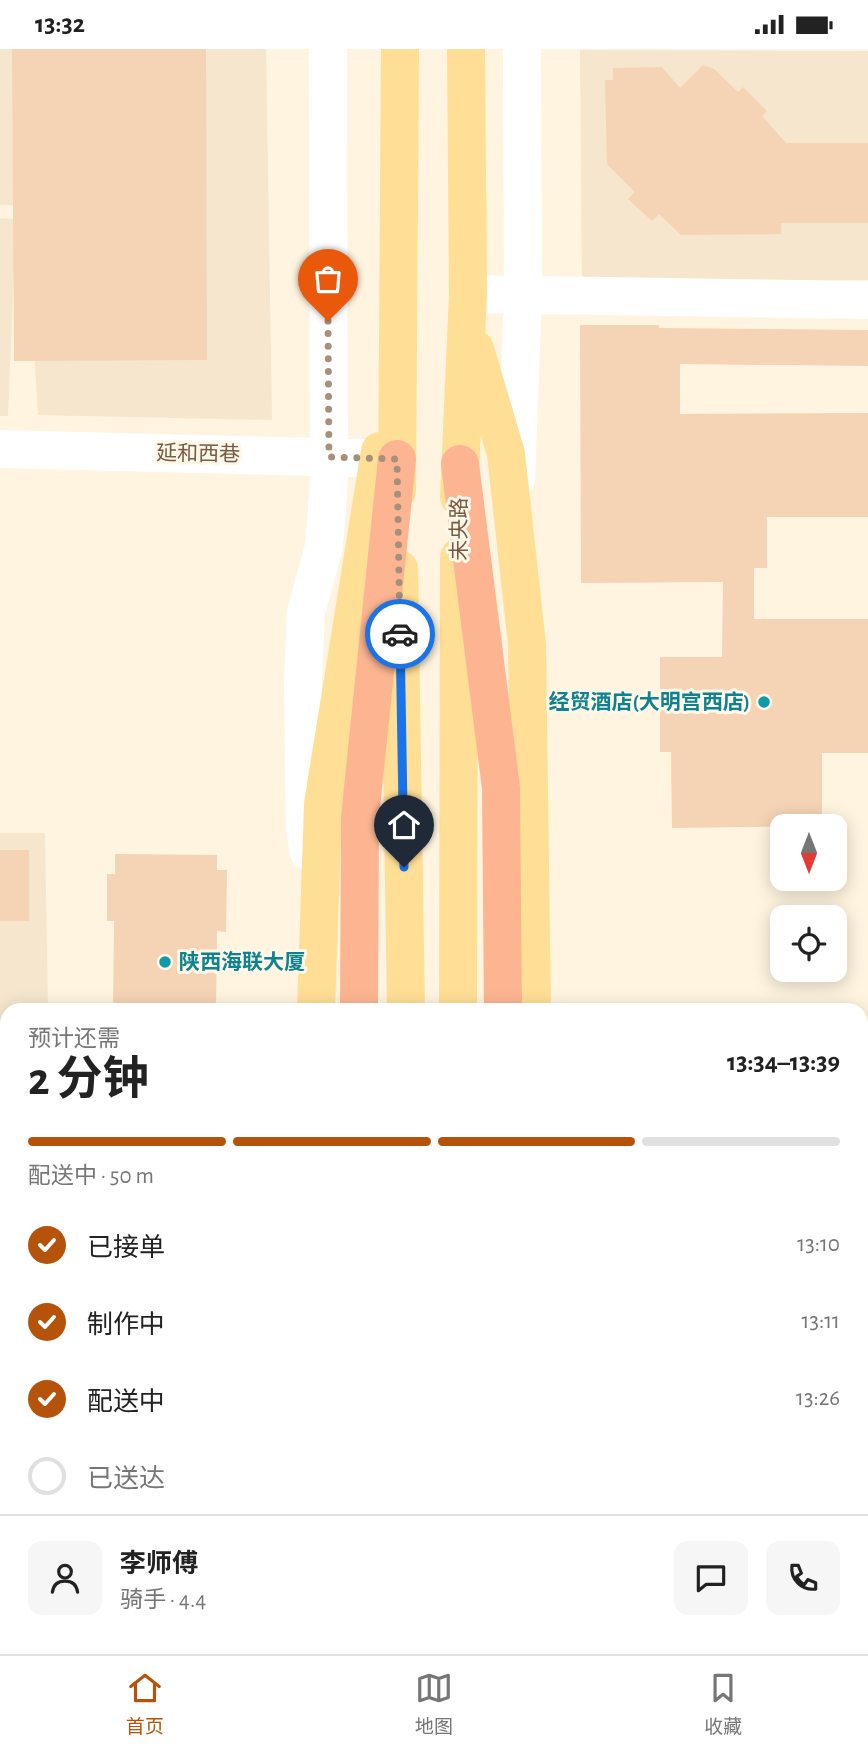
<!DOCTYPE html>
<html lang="zh">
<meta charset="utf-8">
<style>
:root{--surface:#fff;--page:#f6f6f6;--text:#222;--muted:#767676;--line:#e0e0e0;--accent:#b45309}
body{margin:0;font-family:"Alegreya Sans","Noto Sans SC",sans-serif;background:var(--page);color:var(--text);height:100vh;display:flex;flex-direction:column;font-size:26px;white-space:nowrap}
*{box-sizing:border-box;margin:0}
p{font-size:23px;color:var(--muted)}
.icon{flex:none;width:38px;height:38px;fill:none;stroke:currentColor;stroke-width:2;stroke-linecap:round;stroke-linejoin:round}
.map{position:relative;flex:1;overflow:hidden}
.details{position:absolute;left:0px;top:954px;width:868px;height:653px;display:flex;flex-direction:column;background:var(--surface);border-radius:21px 21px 0 0;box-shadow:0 4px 18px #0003}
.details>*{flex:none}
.needle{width:46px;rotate:180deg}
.controls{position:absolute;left:770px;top:765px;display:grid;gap:14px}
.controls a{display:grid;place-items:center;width:77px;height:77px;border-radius:14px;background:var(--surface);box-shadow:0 4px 18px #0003;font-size:35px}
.pin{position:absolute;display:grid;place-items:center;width:60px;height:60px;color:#fff;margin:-72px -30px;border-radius:50% 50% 50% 0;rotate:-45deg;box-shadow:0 0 7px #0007}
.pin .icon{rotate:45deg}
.courier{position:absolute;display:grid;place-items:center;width:70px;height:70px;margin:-35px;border:5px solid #1a73e8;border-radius:50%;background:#fff;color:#222;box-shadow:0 2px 9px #0007}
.summary em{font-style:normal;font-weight:700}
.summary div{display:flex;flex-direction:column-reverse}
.summary{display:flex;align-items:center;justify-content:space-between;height:119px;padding:0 28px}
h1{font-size:46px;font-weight:700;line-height:52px}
.bar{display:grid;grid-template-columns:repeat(4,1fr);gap:10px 7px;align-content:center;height:84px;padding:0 28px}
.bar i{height:9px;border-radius:5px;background:var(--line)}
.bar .on{background:var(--accent)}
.bar p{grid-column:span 4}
.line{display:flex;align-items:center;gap:18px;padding:0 28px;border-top:2px solid var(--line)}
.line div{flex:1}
.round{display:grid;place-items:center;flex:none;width:74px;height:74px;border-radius:14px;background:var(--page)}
ol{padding:0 28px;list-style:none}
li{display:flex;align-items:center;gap:21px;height:77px}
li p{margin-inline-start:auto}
li .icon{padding:7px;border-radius:50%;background:var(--accent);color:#fff;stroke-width:4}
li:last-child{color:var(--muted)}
li i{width:38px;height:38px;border:4px solid var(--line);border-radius:50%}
.status{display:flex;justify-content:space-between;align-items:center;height:49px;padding:0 35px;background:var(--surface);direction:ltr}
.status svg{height:19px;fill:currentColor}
.dock{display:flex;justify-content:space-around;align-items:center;height:98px;border-top:2px solid var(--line);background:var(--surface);font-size:19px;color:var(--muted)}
.dock a{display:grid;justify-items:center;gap:4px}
.dock .on{color:var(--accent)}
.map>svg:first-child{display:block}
.residential{fill:#f6e6cd}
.green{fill:#cdecbd}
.building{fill:#f5d3b5}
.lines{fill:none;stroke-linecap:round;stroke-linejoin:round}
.minor{stroke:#fff;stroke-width:38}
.major{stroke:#ffdf95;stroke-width:38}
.highway{stroke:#fdb591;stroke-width:38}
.done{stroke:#a6907b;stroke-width:7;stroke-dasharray:0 12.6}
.route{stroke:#1a73e8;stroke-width:9}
.culture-dot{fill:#0f9aa8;stroke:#fff7e7;stroke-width:2.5}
.labels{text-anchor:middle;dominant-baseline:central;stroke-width:6;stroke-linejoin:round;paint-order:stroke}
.street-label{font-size:21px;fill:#765a45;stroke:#fff7e7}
.culture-label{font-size:21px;font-weight:bold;fill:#0d838f;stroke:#fff7e7;text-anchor:end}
</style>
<div class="status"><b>13:32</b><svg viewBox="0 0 49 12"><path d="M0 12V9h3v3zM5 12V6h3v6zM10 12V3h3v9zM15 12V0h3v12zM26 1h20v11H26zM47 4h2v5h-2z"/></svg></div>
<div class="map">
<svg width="868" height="1605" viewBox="0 0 868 1605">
<rect width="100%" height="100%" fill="#fef4df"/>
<path class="residential" d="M 0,0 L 266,0 L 272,371 L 38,366 L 25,157 L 0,156 Z
M 580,1 L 868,2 L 868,231 L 582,234 Z
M 0,169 L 16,170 L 8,367 L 0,367 Z
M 0,784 L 45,784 L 48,961 L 7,961 L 7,1356 L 0,1356 Z"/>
<path class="green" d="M 861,1347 L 868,1347 L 868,1605 L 0,1605 L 0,1371 L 7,1371 L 7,1600 L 861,1600 Z"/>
<path class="building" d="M 12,0 L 206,0 L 207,311 L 14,312 Z
M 703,16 L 714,20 L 738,43 L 743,38 L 767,62 L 762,67 L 786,94 L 868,94 L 868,174 L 781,174 L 781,185 L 681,186 L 659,165 L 652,172 L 628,150 L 635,143 L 607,115 L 605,31 L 613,31 L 613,19 L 662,18 L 680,39 Z
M 580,276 L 659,276 L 659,279 L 868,281 L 868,317 L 680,315 L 680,365 L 868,364 L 868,468 L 767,468 L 767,519 L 754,519 L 754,570 L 868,570 L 868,704 L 822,704 L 822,777 L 672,779 L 671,703 L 660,703 L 660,608 L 722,608 L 723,533 L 581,534 Z
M 0,801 L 29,801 L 29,872 L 0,872 Z
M 115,805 L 217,806 L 217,821 L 227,821 L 226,883 L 217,882 L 216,961 L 113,961 L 114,872 L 107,872 L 107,825 L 115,825 Z"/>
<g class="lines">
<path class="minor" d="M 468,245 L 868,251
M 0,400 L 397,410
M 516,430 L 523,247 L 522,0
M 309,803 L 305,781 L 303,634 L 306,564 L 324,497 L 329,432 L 328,0
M 861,1594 L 868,1594
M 0,1602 L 7,1599"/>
<path class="major" d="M 475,300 L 506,405 L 527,595 L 532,961
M 397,442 L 400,0
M 459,448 L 468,245 L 466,0
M 399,520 L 406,961
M 316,961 L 323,755 L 380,402
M 458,961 L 459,508
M 0,1449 L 7,1448
M 861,1453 L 868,1453
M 408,1600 L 409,1605
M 460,1600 L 460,1605"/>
<path class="highway" d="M 460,415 L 501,739 L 503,961
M 359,961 L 360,768 L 397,410
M 0,1497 L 7,1497
M 861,1497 L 868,1498
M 861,1548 L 868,1550
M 0,1553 L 7,1551
M 642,1600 L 651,1605
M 209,1605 L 215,1600"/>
</g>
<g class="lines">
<path class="done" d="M 328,272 L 329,408 L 397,410 L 400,585"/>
<path class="route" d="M 400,585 L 404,818"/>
</g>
<g class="culture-dot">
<circle cx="764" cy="653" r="7"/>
<circle cx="165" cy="913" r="7"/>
</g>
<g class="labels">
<g class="street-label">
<text transform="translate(198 405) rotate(1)">延和西巷</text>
<text transform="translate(459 480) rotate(-90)">未央路</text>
</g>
<g class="culture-label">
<text x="750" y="653">经贸酒店(大明宫西店)</text>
<text x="179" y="913" text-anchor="start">陕西海联大厦</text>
</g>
</g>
</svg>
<div class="controls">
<a><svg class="needle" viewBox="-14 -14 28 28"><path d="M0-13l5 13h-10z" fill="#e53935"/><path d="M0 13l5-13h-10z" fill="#767676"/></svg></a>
<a><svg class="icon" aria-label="locate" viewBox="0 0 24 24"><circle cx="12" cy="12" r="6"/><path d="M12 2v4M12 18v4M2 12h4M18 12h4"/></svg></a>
</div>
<div class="pin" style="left:328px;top:272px;background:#ea580c"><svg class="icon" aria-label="bag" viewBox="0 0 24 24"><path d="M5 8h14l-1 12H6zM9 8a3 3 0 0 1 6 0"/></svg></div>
<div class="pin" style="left:404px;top:818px;background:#1f2937"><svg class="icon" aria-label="home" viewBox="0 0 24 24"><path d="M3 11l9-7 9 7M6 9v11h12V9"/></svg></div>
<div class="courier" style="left:400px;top:585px"><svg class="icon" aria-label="car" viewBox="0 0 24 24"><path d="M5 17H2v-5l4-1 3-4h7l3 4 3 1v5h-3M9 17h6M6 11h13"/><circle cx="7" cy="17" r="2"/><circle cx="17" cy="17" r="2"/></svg></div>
<section class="details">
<div class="summary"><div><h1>2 分钟</h1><p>预计还需</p></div><em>13:34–13:39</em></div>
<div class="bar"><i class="on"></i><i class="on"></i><i class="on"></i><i></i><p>配送中 · 50 m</p></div>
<ol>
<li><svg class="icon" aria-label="check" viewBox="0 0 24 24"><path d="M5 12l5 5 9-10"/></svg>已接单<p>13:10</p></li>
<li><svg class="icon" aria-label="check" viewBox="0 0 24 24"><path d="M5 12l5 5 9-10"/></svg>制作中<p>13:11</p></li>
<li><svg class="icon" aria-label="check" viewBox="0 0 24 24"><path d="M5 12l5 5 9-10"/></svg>配送中<p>13:26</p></li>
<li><i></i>已送达</li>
</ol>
<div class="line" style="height:126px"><a class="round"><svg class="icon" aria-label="person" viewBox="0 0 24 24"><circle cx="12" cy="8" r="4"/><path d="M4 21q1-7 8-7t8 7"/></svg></a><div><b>李师傅</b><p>骑手 · 4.4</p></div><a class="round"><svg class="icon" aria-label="chat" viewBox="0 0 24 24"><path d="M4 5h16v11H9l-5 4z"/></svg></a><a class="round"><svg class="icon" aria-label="phone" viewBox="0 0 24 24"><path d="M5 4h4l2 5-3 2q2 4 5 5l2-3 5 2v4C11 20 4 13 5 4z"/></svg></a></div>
</section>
</div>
<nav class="dock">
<a class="on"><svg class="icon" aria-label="home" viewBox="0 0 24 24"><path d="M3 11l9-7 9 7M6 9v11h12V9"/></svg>首页</a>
<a><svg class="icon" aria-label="map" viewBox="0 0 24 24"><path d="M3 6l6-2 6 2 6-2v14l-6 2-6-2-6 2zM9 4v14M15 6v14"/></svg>地图</a>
<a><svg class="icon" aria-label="saved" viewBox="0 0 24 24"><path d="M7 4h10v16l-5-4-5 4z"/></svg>收藏</a>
</nav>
